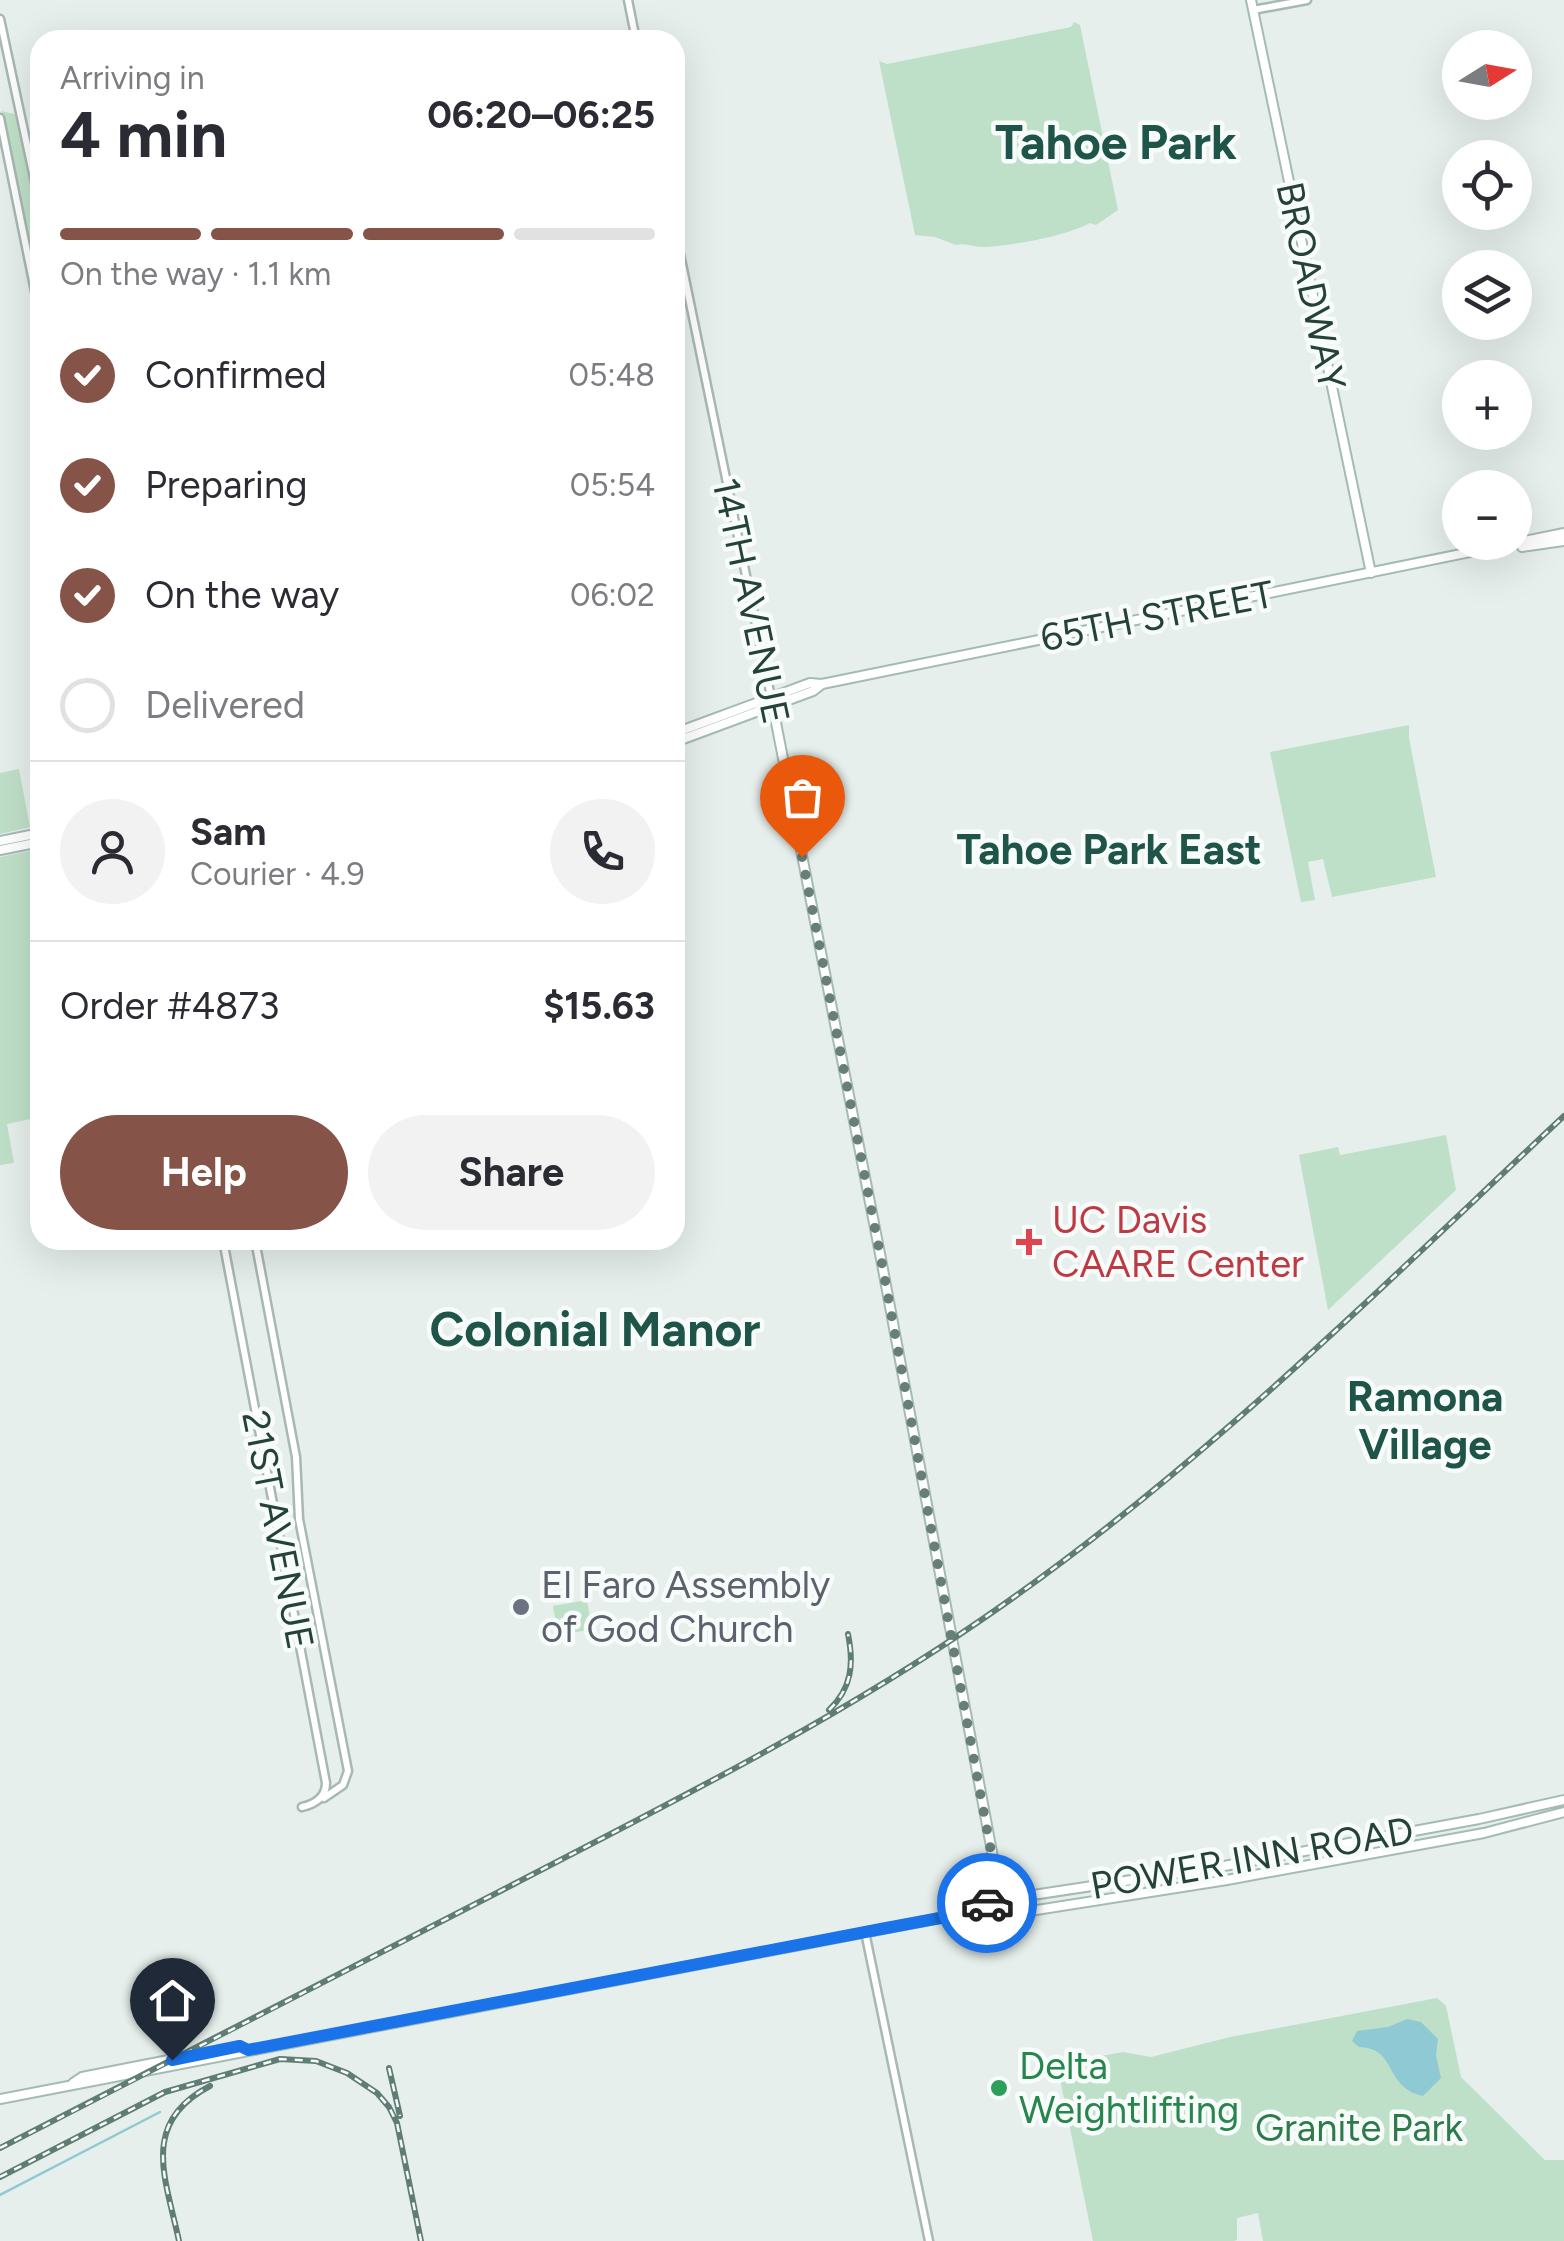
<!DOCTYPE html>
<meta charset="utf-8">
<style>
:root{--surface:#fff;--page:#f2f2f3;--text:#2b2b33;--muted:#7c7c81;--line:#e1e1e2;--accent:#855347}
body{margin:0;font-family:Figtree,sans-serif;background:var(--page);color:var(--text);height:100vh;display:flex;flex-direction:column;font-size:38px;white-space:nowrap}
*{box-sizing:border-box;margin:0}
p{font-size:32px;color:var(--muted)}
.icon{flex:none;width:55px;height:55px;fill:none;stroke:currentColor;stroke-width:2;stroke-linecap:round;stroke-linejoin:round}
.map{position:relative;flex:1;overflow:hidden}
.details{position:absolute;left:30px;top:30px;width:655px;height:1220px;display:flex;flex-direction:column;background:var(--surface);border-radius:30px;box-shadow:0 10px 40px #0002}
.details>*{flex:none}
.needle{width:65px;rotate:79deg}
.fabs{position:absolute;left:1442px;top:30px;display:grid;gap:20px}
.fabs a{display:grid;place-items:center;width:90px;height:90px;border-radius:50%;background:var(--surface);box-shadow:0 10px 40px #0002;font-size:50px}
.pin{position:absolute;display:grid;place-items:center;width:85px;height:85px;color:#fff;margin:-102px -42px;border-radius:50% 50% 50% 0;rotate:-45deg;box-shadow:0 0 10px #0007}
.pin .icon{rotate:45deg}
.courier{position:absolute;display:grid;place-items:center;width:100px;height:100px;margin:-50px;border:8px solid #1a73e8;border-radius:50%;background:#fff;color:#222;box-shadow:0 2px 12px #0007}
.headline em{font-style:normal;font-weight:700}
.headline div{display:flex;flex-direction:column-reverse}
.headline{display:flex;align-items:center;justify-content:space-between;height:170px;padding:0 30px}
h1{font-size:65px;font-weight:700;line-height:75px}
.bar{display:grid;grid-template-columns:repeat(4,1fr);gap:15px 10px;align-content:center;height:120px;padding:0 30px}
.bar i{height:12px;border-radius:8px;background:var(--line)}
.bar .selected{background:var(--accent)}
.bar p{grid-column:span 4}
.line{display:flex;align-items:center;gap:25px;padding:0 30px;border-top:2px solid var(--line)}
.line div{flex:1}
.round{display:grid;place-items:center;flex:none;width:105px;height:105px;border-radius:52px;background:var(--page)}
ol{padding:0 30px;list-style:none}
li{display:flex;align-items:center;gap:30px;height:110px}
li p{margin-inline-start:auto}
li .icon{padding:10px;border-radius:50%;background:var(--accent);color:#fff;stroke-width:4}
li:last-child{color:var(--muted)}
li i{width:55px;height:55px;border:5px solid var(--line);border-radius:50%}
.cta{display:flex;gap:20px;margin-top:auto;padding:20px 30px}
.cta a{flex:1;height:115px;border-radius:60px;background:var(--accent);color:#fff;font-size:40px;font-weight:700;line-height:115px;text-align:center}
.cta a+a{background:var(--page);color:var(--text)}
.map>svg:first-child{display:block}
.green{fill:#bfe0c8}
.water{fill:#8ec9d4}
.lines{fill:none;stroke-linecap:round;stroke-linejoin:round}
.stream{stroke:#8ec9d4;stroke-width:2.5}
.tertiary-casing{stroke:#a8b8b2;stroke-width:11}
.secondary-casing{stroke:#a4bbb3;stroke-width:12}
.tertiary{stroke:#fff;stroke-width:6}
.secondary{stroke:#fff;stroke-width:8}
.rail-casing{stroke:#5f7d75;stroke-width:6}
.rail{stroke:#f7fbf9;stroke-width:2.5;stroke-dasharray:8;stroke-linecap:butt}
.done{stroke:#687f78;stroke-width:10;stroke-dasharray:0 18}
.route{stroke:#1a73e8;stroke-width:12}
.health-dot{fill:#e0444e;stroke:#f7fbf9;stroke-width:4}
.worship-dot{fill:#6b7280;stroke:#f7fbf9;stroke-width:4}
.leisure-dot{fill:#2e9e5b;stroke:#f7fbf9;stroke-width:4}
.labels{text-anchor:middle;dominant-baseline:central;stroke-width:9;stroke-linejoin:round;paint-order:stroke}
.street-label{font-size:38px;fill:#24423a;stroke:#f7fbf9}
.health-label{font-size:38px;fill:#be3a42;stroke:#f7fbf9;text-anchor:start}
.worship-label{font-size:38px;fill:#5b616d;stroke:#f7fbf9;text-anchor:start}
.leisure-label{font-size:38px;fill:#27864d;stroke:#f7fbf9;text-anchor:start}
.park-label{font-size:38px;fill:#2d7a4b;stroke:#f7fbf9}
.quarter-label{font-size:42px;font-weight:bold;fill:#1f5548;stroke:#f7fbf9}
.district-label{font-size:48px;font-weight:bold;fill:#1f5548;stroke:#f7fbf9}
</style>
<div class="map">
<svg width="1564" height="2241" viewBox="0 0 1564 2241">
<rect width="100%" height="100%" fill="#e6efeb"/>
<path class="green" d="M 1074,22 L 1080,25 L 1118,210 L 1096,225 L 1090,223 C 1066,236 1015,245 987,247 C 975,248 966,242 956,245 L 935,237 L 915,235 L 879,61 L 887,64 L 1071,27 Z
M 1,111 L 15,114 L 40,232 L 40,304 Z
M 1409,725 L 1409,738 L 1436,877 L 1332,897 L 1323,859 L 1308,862 L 1315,900 L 1301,902 L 1270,752 Z
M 19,769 L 30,827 L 0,834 L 0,773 Z
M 40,849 L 40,1117 L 7,1124 L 14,1163 L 0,1165 L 0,857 Z
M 1446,1135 L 1456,1190 L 1328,1310 L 1299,1155 L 1338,1147 L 1340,1155 Z
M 587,1600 L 592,1629 L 558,1636 L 553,1606 Z
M 1437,1998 L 1446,2006 L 1461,2077 L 1545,2160 L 1564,2160 L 1564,2241 L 1263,2241 L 1258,2213 L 1237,2218 L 1237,2240 L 1234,2241 L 1093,2241 L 1057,2064 L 1123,2052 L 1151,2057 L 1230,2037 Z"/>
<path class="water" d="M 1407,2019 L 1421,2022 L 1438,2039 L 1436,2055 L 1441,2078 L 1423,2096 C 1383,2087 1398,2048 1359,2047 L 1352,2041 L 1357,2031 L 1388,2027 Z"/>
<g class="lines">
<path class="stream" d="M 0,2195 L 160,2112"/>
<defs>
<path id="tertiary" d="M 628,0 L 636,40
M 1253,10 L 1307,0
M 0,19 L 40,206
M 0,118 L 40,316
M 675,230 L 771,697
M 223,1240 L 326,1783 C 326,1797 315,1804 302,1807
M 255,1240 L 296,1457 L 299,1519 L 348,1771 L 343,1785 L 324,1798
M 865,1932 L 929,2241"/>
<path id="secondary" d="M 1251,0 L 1371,573
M 1522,547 L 1564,541
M 771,697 L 882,1264 L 1004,1916
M 675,733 L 810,683 L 822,684 L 1564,533
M 675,742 L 813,691 L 822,684
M 0,841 L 40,833
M 0,850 L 40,842
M 940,1918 L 967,1921 L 1227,1880 L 1484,1833 L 1564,1812
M 73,2083 L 82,2077 L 240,2046 L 248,2050
M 0,2099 L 940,1918 L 954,1910 L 1000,1900 L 1224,1866 L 1479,1819 L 1564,1800"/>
</defs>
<use href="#tertiary" class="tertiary-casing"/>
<use href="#secondary" class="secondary-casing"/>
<use href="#tertiary" class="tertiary"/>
<use href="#secondary" class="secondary"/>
<defs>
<path id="rail" d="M 829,1710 C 852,1688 854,1664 848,1634
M 389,2068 L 400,2116
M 0,2148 C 172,2061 343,1972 514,1884 C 674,1801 836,1720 984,1618 C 1196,1473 1377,1291 1564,1116
M 0,2177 L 165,2092 L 280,2059 L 316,2061 L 347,2073 L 377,2093 L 389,2107 L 397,2123 L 421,2241
M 179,2241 C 166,2179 139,2123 210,2086"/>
</defs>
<use href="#rail" class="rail-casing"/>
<use href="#rail" class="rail"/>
</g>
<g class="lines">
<path class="done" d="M 802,857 L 882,1264 L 1000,1900 L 987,1903"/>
<path class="route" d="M 172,2060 L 240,2046 L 248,2050 L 881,1929 L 940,1918 L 954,1910 L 987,1903"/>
</g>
<path class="health-dot" d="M1024 1227h10v10h10v10h-10v10h-10v-10h-10v-10h10z"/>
<circle class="worship-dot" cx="521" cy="1607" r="10"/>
<circle class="leisure-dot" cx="999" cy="2088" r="10"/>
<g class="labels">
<g class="street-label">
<text transform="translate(1311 286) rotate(78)">BROADWAY</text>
<text transform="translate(751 601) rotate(78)">14TH AVENUE</text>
<text transform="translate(1157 616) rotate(-11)">65TH STREET</text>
<text transform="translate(278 1530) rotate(79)">21ST AVENUE</text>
<text transform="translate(1252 1858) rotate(-10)">POWER INN ROAD</text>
</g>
<g class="health-label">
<text x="1052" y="1220">UC Davis<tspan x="1052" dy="44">CAARE Center</tspan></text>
</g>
<g class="worship-label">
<text x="541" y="1585">El Faro Assembly<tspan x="541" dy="44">of God Church</tspan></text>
</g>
<g class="leisure-label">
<text x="1019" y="2066">Delta<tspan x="1019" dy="44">Weightlifting</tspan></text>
</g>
<g class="park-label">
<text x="1359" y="2128">Granite Park</text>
</g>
<g class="quarter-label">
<text x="1109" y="849">Tahoe Park East</text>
<text x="1425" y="1396">Ramona<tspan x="1425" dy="48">Village</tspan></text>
</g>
<g class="district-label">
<text x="1116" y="142">Tahoe Park</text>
<text x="595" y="1329">Colonial Manor</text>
</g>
</g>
</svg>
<div class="fabs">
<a><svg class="needle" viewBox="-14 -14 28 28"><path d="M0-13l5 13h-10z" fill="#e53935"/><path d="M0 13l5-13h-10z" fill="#7c7c81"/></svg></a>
<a><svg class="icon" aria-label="locate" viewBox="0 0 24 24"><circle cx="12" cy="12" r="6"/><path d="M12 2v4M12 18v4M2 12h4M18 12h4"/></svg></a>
<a><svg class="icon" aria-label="layers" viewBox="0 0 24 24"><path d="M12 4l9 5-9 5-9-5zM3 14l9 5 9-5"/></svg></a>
<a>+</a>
<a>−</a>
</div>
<div class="pin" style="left:802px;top:857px;background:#ea580c"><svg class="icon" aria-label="bag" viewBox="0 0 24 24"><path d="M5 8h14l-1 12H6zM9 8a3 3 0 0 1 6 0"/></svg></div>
<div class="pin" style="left:172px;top:2060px;background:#1f2937"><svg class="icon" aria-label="home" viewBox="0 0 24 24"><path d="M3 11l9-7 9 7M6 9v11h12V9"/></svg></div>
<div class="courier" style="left:987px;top:1903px"><svg class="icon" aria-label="car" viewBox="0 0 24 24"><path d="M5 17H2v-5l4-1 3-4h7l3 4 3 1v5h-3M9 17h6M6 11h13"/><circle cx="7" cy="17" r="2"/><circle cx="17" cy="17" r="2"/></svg></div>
<section class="details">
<div class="headline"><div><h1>4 min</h1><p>Arriving in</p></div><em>06:20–06:25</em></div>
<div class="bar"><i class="selected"></i><i class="selected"></i><i class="selected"></i><i></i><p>On the way · 1.1 km</p></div>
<ol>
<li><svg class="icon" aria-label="check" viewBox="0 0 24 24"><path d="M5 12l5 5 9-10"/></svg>Confirmed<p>05:48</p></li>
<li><svg class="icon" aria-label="check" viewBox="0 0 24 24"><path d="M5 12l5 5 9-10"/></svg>Preparing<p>05:54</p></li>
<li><svg class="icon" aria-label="check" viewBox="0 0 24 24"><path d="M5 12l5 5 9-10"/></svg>On the way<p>06:02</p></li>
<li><i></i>Delivered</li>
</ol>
<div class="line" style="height:180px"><a class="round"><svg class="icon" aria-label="person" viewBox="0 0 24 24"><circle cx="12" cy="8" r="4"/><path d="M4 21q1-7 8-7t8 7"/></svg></a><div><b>Sam</b><p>Courier · 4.9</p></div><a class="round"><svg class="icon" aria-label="phone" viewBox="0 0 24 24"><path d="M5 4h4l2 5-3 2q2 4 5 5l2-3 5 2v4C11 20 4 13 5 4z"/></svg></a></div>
<div class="line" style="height:130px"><div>Order #4873</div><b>$15.63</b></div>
<div class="cta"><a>Help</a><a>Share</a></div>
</section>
</div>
